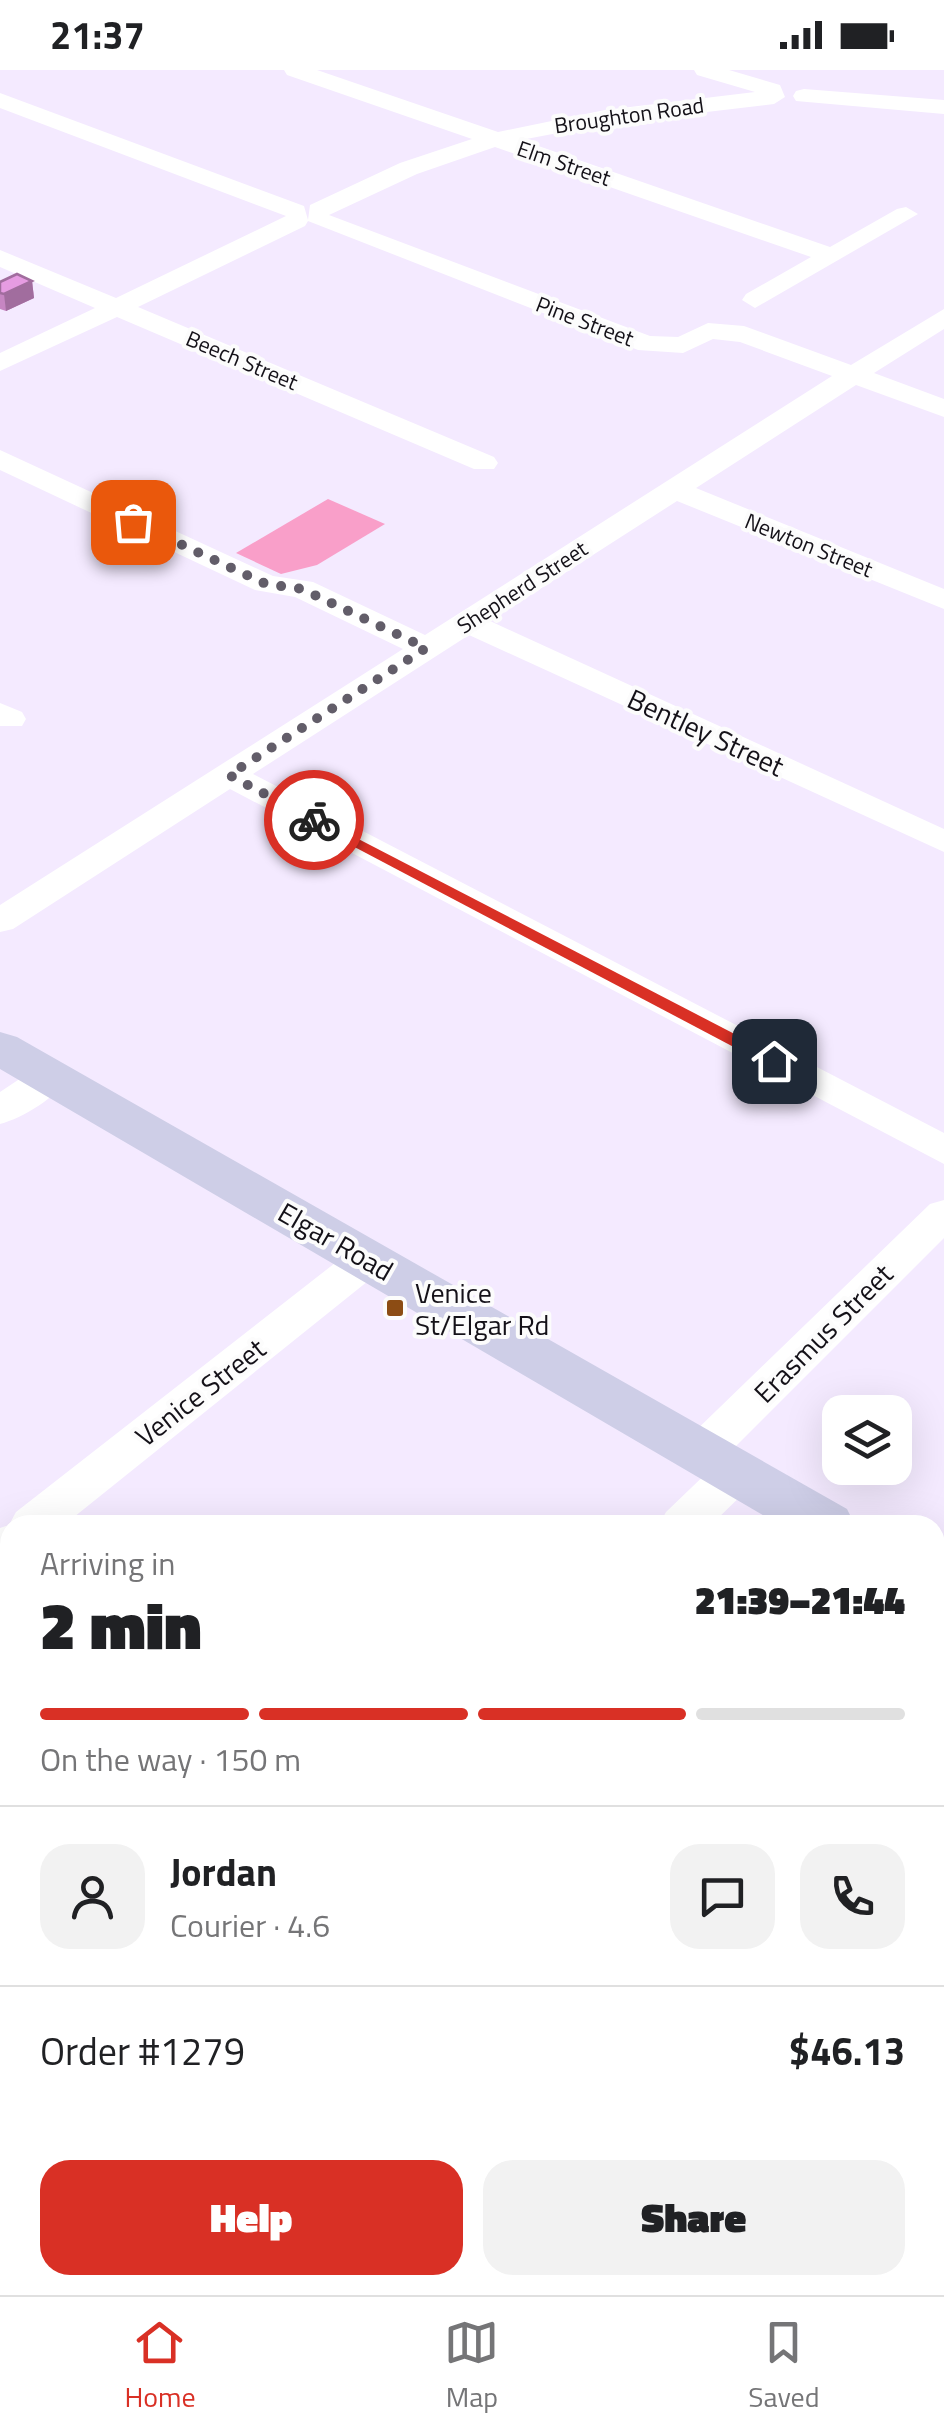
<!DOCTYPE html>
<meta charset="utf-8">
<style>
:root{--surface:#fff;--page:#f2f2f2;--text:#202124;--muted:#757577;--line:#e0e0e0;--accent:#d93025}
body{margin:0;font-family:"Titillium Web",sans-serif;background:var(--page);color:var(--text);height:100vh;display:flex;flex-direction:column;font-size:38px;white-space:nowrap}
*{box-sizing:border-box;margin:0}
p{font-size:32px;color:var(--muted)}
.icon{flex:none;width:55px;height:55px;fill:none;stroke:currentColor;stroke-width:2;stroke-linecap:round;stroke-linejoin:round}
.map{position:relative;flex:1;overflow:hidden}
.sheet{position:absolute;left:0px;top:1445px;width:945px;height:780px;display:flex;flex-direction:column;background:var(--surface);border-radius:30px 30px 0 0;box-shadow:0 10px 40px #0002}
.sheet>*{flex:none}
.controls{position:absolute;left:822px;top:1325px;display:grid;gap:20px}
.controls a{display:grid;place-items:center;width:90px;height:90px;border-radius:20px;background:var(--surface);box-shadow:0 10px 40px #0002;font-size:50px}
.pin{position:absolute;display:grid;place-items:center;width:85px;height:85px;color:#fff;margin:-42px;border-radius:20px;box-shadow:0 5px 15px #0006}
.courier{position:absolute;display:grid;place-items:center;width:100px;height:100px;margin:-50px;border:8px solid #d93025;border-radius:50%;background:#fff;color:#222;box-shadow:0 2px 12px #0007}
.overview em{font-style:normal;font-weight:800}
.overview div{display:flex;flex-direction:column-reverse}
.overview{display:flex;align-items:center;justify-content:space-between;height:170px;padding:0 40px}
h1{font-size:65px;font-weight:800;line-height:75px}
.bar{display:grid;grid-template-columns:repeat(4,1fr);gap:15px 10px;align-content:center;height:120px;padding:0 40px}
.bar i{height:12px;border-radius:8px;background:var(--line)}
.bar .current{background:var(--accent)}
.bar p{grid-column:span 4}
.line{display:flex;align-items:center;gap:25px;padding:0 40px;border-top:2px solid var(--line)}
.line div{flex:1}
.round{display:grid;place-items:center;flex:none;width:105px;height:105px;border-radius:30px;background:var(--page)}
.cta{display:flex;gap:20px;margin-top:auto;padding:20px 40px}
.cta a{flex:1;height:115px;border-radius:30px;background:var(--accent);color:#fff;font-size:40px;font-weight:800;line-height:115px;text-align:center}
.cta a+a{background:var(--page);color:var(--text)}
.status{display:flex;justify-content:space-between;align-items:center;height:70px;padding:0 50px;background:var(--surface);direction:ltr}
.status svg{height:28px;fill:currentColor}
.tab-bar{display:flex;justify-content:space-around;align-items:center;height:140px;border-top:2px solid var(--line);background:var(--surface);font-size:28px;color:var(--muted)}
.tab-bar a{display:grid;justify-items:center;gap:5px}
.tab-bar .current{color:var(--accent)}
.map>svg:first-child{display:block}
.green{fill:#f99fc9}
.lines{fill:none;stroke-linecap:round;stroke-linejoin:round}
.minor{fill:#fff;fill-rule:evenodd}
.major{fill:#cecee7;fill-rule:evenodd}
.wall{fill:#c686c2}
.shaded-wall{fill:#a16d9e}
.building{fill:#e69ce2;stroke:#a16d9e;stroke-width:2.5}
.route{fill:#d93025}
.done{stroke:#625d69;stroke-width:10;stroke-dasharray:0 18}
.poi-dot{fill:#8c4c14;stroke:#fcfcfc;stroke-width:4}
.labels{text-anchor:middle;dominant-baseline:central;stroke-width:8;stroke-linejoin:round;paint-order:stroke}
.far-street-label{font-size:22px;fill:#141118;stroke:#fcfcfc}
.street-label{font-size:28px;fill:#141118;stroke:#fcfcfc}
.poi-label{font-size:28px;fill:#141118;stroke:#fcfcfc;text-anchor:start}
</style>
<div class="status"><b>21:37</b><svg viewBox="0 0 49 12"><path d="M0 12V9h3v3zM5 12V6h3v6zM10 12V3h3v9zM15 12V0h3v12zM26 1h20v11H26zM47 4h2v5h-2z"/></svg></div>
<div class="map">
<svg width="944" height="2225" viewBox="0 0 944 2225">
<rect width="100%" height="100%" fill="#f4eaff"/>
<path class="green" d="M 328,429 L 385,454 L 317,495 L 281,504 L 236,483 Z"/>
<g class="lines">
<path class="minor" d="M 284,0 L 317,0 L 498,62 L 605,40 L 755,22 L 697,5 L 694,0 L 729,0 L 780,15 L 785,27 L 774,34 L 605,54 L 521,70 L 830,177 L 897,139 L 906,137 L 918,144 L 755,238 L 742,230 L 746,224 L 811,187 L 495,77 L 417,104 L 329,145 L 650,266 L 678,267 L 708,253 L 744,256 L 851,295 L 944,239 L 944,259 L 874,303 L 944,329 L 944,347 L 856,315 L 696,418 L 944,519 L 944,539 L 677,431 L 490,551 L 944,759 L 944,782 L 469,565 L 253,704 L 944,1063 L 944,1094 L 230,719 L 13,859 L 0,862 L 0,835 L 403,579 L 295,527 L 255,520 L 0,400 L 0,380 L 273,506 L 313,512 L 425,565 L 832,306 L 740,272 L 713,269 L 683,283 L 638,280 L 308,151 L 305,156 L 138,237 L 494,387 L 498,393 L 494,399 L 474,399 L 117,247 L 0,301 L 0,283 L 95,238 L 0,197 L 0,180 L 116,228 L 286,146 L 0,38 L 0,23 L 304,136 L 308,150 L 310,135 L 400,93 L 472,69 L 287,5 Z
M 804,19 L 944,30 L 944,44 L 796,31 L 793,26 L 796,21 Z
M 0,633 L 22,642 L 26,649 L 22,656 L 0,656 Z
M 50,994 L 64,998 L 69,1007 C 57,1027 23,1048 0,1054 L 0,1022 L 36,998 Z
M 944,1130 L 944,1168 L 722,1390 L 737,1385 L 753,1390 L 759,1402 L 753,1414 L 711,1455 L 659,1455 L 666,1442 L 716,1394 L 702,1399 L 686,1394 L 680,1382 L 686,1370 L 930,1134 Z
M 368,1174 L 383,1179 L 389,1189 L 383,1199 L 64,1455 L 10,1455 L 10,1496 L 0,1499 L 0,1458 L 9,1455 L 16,1442 L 353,1179 Z
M 935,1812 L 944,1815 L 944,1864 L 935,1861 Z
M 935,1945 L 944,1949 L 944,2001 L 935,1997 Z
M 944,2062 L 944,2193 L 935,2189 L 935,2066 Z
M 10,2077 L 10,2137 L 0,2141 L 0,2081 Z
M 346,2215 L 409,2215 L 405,2225 L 342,2225 Z
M 701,2215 L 759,2215 L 758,2225 L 700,2225 Z"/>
<path class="major" d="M 0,962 L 17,967 L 847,1439 L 855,1455 L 780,1455 L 0,999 Z
M 935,1494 L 944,1497 L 944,1546 L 935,1543 Z"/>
</g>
<path class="wall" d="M 32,211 L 34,228 L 6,241 L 0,239 L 0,212 Z"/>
<path class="shaded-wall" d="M 32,211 L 34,228 L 6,241 L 4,224 Z"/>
<path class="building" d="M 17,204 L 32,211 L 4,224 L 0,223 L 0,212 Z"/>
<path class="route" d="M 314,746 L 779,987 L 781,991 L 768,995 L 309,753 L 307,750 Z"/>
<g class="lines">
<path class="done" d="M 133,452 L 266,514 L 302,519 L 426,578 L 229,705 L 314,750"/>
</g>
<rect class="poi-dot" x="385" y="1228" width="20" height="20" rx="5"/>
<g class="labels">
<g class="far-street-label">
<text transform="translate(629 45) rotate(-8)">Broughton Road</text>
<text transform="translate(564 93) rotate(19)">Elm Street</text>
<text transform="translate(585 251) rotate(21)">Pine Street</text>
<text transform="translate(242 290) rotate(23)">Beech Street</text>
<text transform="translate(809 475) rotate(22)">Newton Street</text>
<text transform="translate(522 517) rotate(-33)">Shepherd Street</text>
</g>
<g class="street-label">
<text transform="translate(706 662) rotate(25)">Bentley Street</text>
<text transform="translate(336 1171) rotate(30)">Elgar Road</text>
<text transform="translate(823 1263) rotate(-45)">Erasmus Street</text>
<text transform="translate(200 1322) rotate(-38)">Venice Street</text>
</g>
<g class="poi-label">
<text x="415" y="1222">Venice<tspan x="415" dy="32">St/Elgar Rd</tspan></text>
</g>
</g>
</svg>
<div class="controls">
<a><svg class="icon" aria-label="layers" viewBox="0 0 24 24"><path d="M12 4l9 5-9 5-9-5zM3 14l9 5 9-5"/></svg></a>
</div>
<div class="pin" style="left:133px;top:452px;background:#ea580c"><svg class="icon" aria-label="bag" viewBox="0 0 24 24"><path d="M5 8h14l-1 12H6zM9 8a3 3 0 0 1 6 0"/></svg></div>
<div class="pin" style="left:774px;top:991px;background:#1f2937"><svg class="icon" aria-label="home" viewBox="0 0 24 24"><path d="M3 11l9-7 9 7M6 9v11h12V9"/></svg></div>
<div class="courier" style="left:314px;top:750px"><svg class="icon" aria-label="bike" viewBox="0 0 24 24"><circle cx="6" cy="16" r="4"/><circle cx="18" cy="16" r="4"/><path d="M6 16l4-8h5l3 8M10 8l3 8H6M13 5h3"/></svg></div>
<section class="sheet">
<div class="overview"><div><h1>2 min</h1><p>Arriving in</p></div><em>21:39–21:44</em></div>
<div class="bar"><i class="current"></i><i class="current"></i><i class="current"></i><i></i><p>On the way · 150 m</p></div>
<div class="line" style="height:180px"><a class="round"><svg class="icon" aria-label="person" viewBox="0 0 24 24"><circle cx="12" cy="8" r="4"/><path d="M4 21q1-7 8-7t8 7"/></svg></a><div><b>Jordan</b><p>Courier · 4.6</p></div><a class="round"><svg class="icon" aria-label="chat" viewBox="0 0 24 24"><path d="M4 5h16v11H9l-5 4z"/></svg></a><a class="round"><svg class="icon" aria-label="phone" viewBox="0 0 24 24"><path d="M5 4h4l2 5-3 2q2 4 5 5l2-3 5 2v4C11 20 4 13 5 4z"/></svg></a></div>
<div class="line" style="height:130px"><div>Order #1279</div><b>$46.13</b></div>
<div class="cta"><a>Help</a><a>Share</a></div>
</section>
</div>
<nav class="tab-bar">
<a class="current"><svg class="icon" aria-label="home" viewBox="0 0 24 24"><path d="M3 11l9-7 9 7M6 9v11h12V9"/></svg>Home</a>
<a><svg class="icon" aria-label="map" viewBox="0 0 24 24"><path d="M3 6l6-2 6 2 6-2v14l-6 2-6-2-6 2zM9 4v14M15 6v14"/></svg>Map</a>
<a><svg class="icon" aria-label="saved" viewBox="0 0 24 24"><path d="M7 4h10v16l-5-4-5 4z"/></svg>Saved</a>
</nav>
